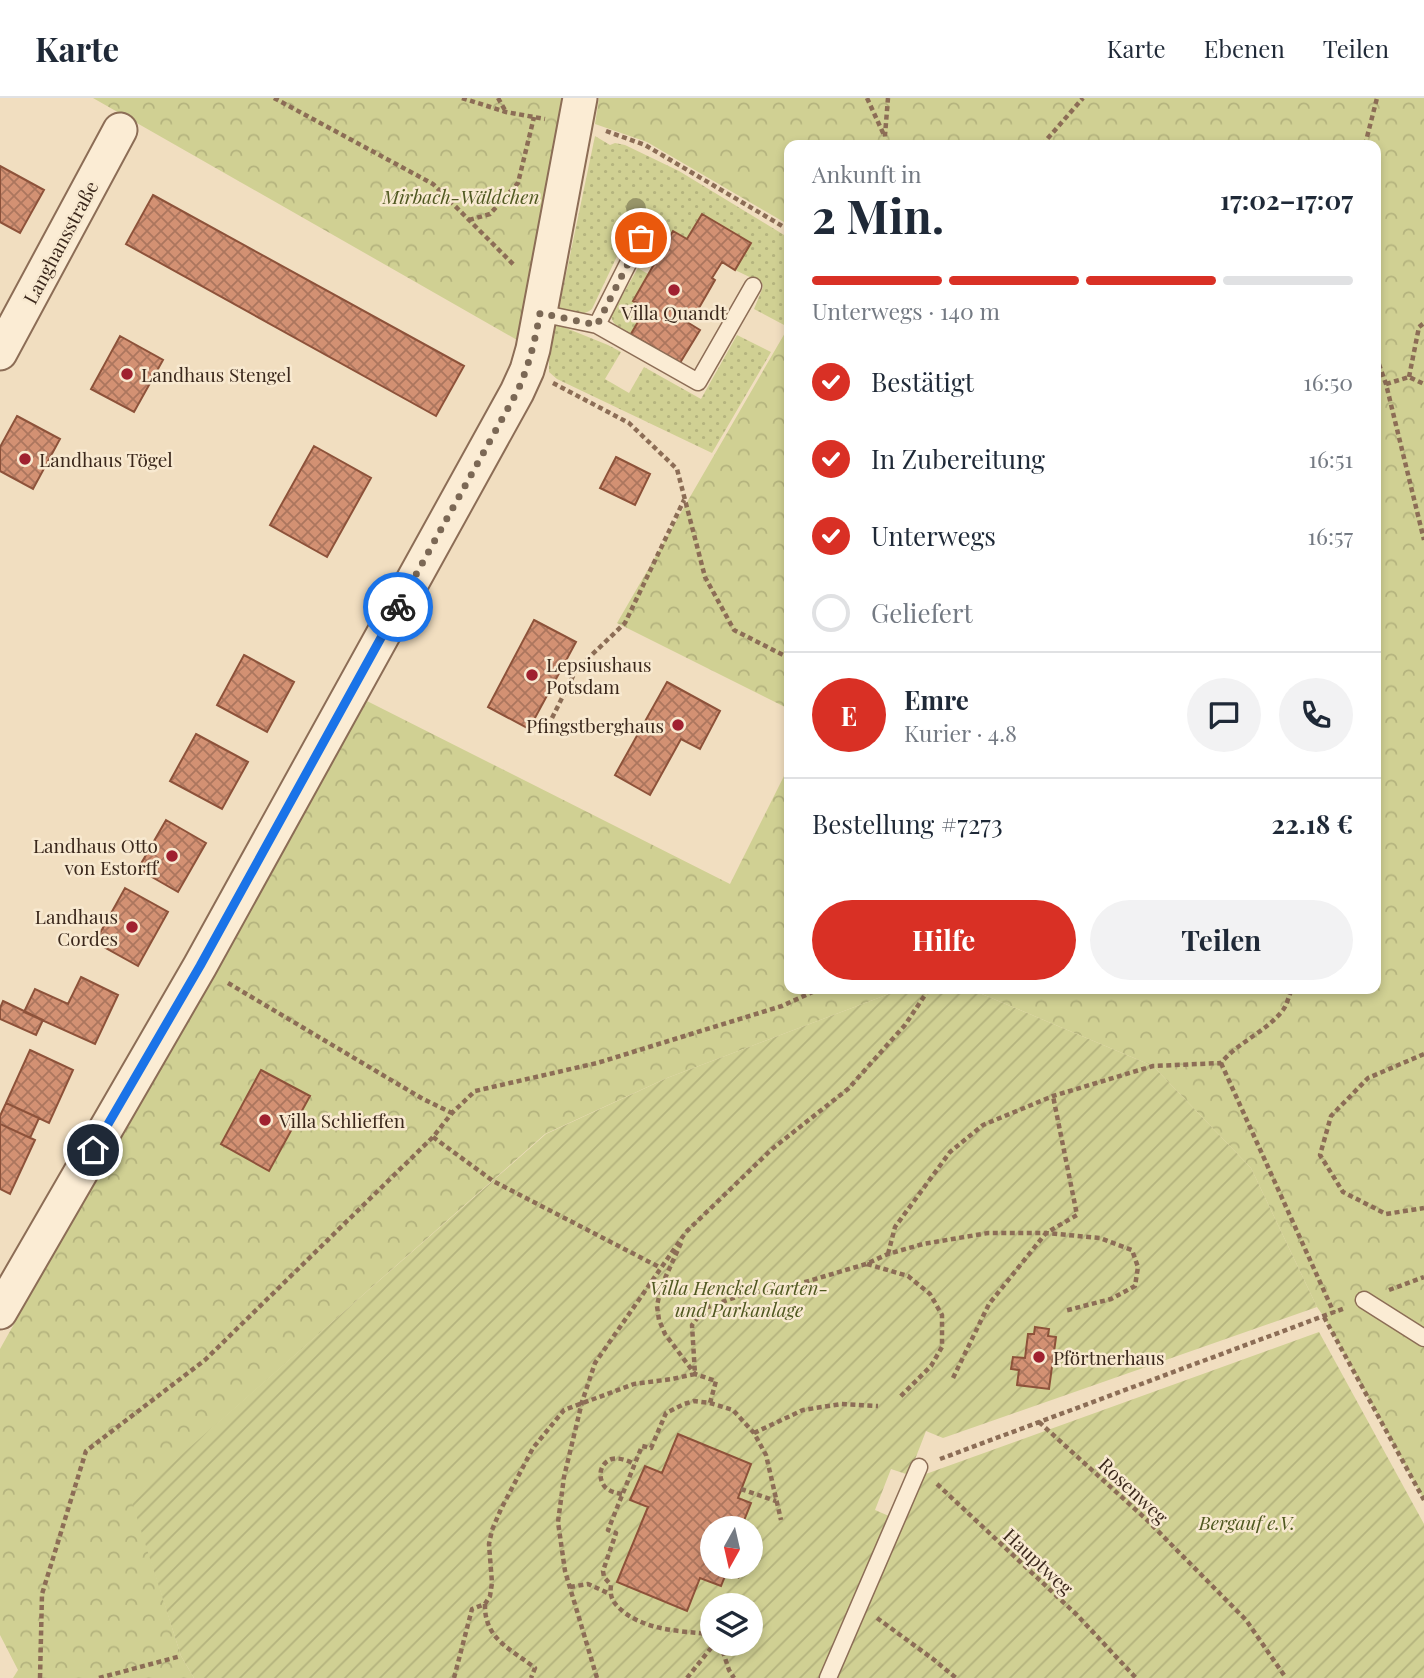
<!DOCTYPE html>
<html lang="de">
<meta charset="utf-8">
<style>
:root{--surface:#fff;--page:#f2f2f3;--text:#1f2937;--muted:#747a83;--line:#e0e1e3;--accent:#d93025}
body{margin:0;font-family:"Playfair Display",serif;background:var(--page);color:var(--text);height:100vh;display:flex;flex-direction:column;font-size:26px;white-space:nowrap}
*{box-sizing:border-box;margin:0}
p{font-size:23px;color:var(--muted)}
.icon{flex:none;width:38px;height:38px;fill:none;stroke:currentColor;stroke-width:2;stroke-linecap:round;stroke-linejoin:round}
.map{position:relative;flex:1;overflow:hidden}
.drawer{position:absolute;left:784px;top:42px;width:597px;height:854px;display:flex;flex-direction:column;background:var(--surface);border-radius:14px;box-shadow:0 4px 10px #0003}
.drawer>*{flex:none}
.needle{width:46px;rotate:188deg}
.tools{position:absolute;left:700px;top:1418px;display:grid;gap:14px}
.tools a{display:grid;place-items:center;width:63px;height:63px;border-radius:50%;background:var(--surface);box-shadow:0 4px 10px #0003;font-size:35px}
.pin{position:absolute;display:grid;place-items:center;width:60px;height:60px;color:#fff;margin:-30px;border:4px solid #fff;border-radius:50%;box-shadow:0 2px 7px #0007}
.courier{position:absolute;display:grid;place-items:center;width:70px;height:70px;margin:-35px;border:5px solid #1a73e8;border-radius:50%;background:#fff;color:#222;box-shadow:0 2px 9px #0007}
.head em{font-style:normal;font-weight:700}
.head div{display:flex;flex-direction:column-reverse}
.head{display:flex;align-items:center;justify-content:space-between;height:119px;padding:0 28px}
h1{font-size:46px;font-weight:700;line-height:52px}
.bar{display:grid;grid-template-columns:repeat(4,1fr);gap:10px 7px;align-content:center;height:84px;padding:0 28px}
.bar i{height:9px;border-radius:5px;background:var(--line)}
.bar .active{background:var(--accent)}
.bar p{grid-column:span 4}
.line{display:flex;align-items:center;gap:18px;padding:0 28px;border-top:2px solid var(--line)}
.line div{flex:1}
.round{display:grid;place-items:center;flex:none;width:74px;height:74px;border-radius:37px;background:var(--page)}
ol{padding:0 28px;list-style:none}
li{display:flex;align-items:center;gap:21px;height:77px}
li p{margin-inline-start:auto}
li .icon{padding:7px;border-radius:50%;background:var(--accent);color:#fff;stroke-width:4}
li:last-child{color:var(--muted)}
li i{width:38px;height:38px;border:4px solid var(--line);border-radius:50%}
.button{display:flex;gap:14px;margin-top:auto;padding:14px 28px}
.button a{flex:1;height:80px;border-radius:42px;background:var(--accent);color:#fff;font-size:28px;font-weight:700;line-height:80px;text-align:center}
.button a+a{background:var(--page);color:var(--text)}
header{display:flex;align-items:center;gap:42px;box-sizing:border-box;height:98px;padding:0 35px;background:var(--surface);border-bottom:2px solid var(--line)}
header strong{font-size:33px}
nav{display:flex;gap:38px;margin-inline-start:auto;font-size:24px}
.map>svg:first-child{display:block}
.grass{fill:url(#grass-dots)}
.forest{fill:url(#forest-crowns)}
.garden{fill:url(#garden-furrows);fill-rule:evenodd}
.building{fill:url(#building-cross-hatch);stroke:#8d523a;stroke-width:2}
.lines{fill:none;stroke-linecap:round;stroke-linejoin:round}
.lane-casing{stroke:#8c6d56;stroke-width:19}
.street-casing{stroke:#8c6d56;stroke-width:37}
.path{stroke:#8c6d56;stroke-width:4.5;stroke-dasharray:5 3.5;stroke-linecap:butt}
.lane{stroke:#fbecd4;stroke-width:16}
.street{stroke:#fbecd4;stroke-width:33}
.tree{fill:#989569}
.done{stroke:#7b6855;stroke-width:7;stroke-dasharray:0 12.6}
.route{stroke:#1a73e8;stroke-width:9}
.poi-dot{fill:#a02130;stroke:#f8e9d0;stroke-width:2.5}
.labels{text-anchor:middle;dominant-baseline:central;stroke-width:5;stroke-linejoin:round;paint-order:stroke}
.park-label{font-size:19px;font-style:italic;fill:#505921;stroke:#f8e9d0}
.street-label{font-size:19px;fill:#3b281c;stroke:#f8e9d0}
.poi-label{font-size:19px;fill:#3b281c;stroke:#f8e9d0;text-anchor:start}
</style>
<header>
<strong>Karte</strong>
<nav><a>Karte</a><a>Ebenen</a><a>Teilen</a></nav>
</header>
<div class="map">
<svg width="1424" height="1580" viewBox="0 0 1424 1580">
<defs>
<pattern id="grass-dots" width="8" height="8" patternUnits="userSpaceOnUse" patternTransform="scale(1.75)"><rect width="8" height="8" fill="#d0d093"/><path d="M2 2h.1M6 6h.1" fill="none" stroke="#b4b37e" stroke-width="1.8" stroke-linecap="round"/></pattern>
<pattern id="forest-crowns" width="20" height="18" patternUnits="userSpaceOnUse" patternTransform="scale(1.75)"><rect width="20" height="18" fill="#d0d093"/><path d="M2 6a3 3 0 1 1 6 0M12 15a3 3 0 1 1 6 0" fill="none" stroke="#b4b37e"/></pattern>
<pattern id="garden-furrows" width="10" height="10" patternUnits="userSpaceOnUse" patternTransform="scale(1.75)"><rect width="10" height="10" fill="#d0d093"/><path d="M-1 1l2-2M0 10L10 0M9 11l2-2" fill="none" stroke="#b4b37e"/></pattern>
<pattern id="building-cross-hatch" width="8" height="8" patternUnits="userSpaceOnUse" patternTransform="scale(1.75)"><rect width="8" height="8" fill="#d39173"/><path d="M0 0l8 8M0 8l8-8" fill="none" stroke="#ac765e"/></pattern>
</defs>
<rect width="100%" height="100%" fill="#f1dec0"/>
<path class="grass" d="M 595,38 L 610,47 L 615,45 L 625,47 L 679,73 L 789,140 L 789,223 L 786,228 L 754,211 L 763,189 L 762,185 L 735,172 L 751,145 L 702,116 L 687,141 L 659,158 L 648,152 L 663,125 L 638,114 L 592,211 C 581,220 571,215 559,210 Z
M 638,170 L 648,176 L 633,203 L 646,210 L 631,236 C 622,232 612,228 611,217 Z
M 556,226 L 608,247 L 621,254 L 605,281 L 629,295 L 644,269 L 701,301 L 737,237 L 771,254 L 712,355 L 557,281 L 549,274 L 549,259 Z"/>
<path class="forest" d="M 93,0 L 580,0 L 533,251 Z
M 599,0 L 1424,0 L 1424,1402 L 1324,1219 L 1317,1209 L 1251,1070 L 1153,968 L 970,891 L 1376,891 L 1376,47 L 789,47 L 789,127 L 647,44 L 595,26 Z
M 789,228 L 789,611 L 617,525 Z
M 365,602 L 730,786 L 789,668 L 789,891 L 902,891 L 667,980 L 545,1036 L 132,1401 L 181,1558 L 194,1580 L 13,1580 L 18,1572 L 0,1537 L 0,1251 Z"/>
<path class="garden" d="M 902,891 L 970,891 L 1153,968 L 1251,1070 L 1317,1209 L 943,1340 L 926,1333 L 909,1377 L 891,1371 L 875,1412 L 889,1418 L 820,1580 L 194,1580 L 181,1558 L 131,1401 L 546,1036 L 667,980 ZM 712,1430 L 751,1430 L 751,1468 L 712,1468 ZM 712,1507 L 751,1507 L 751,1545 L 712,1545 Z
M 1319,1234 L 1424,1426 L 1424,1580 L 838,1580 L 923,1377 Z"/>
<path class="building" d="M 0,68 L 44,92 L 20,135 L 0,124 Z
M 153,97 L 464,268 L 436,318 L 126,146 Z
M 702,116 L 751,145 L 735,172 L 722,164 L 712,180 L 715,182 L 696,215 L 693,213 L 687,224 L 700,232 L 680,265 L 631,236 L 646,210 L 633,203 L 673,133 L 687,141 Z
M 120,238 L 163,262 L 134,314 L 91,291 Z
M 17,318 L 60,341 L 33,391 L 0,373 L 0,349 Z
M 314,348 L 371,380 L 327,459 L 270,427 Z
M 616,359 L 650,376 L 635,407 L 600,390 Z
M 534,522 L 576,544 L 529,631 L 488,609 Z
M 244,557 L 294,584 L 267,634 L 217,607 Z
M 667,584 L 720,613 L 700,651 L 681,641 L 650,697 L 615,677 Z
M 196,636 L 248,664 L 222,711 L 170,683 Z
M 166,722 L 206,745 L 178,794 L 138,771 Z
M 125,790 L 168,814 L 138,868 L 95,844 Z
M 81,879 L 118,897 L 95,946 L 24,914 L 35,891 L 68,906 Z
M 3,903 L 43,922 L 36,937 L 0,921 L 0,910 Z
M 30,952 L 73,972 L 49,1025 L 6,1005 Z
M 261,972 L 310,998 L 269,1073 L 221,1046 Z
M 6,1005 L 39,1020 L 30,1040 L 0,1026 L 0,1018 Z
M 0,1026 L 35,1042 L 10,1096 L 0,1091 Z
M 1035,1229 L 1049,1231 L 1048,1238 L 1056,1239 L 1049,1291 L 1017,1287 L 1019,1272 L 1011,1271 L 1013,1259 L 1025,1260 L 1028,1236 L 1034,1236 Z
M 678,1336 L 751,1366 L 738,1400 L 751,1405 L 741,1430 L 712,1430 L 712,1468 L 729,1468 L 721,1488 L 700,1480 L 687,1513 L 617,1484 L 648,1409 L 630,1402 L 645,1368 L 662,1375 Z"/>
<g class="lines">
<defs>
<path id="lane" d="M 540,215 L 597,227 L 650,122
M 597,227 L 698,284 L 753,188
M 1364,1202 L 1424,1240
M 828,1580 L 919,1369"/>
<path id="street" d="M 0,255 L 120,32
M 0,1214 L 200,868 L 517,294 L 527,272 L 533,251 L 580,0"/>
</defs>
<use href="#lane" class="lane-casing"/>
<use href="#street" class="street-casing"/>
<path class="path" d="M 274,0 L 433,86 L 515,168
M 462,0 L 506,14 L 545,21
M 498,0 L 506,14
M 867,0 L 884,37
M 606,33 L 645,47 L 789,132
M 886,47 L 885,37 L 888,0
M 1042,47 L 1083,0
M 1365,47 L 1377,0
M 469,122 L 490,116 L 518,85 L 534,19
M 1376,258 L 1386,286 L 1424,442
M 1409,279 L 1419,229 L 1424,225
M 553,285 L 629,325 L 677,371 L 705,479 L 734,532 L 789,560
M 1386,286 L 1409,279 L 1424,286
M 552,620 L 576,572 L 625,525 L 684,402
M 228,885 L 423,1001 L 452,1015
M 1424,956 L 1368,980 L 1331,1018 L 1320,1057 L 1343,1094 L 1386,1116 L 1424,1110
M 1221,965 L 1334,1215
M 433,1039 L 493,1083 L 661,1170
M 681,1145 L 661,1189 L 657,1208 L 659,1222 L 665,1236 L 695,1276 L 716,1283 L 710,1305
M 888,1156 L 895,1129 L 950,1054 L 983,1027 L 1053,998 L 1153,968 L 1221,965 C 1237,945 1267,933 1283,912 C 1287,907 1289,897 1292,891
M 867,1166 L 908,1178 L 930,1196 L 942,1217 L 942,1249 L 931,1268 L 899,1300
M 1389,1192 L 1424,1179
M 1324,1219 L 1424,1402
M 953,1280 L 989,1206 L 1046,1135 L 1077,1117 L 1053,998
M 1039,1324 L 1147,1422 L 1246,1522 L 1286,1580
M 754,1335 L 803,1312 L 841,1306 L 878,1308
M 940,1361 L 1345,1210
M 937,1386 L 1077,1517 L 1136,1580
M 741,1391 L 776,1403
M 622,1396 C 616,1395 611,1394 606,1390 C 597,1381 599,1365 612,1361 C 619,1359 628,1363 635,1366
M 728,1473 L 740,1479
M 570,1489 L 588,1486 L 610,1496
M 485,1506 C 484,1541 511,1551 535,1570 L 531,1580
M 751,1520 L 753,1518
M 877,1520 L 933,1561 L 956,1580
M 712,1538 C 701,1534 691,1535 679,1533 C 660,1531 640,1526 625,1515 C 615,1507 609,1501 611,1487 L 604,1479 L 603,1473 L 616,1435 L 608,1432 L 642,1348 L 651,1350 L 666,1315 L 684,1306 L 694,1303 L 710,1305 L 733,1312 L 754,1335 L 766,1357 L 781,1422
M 720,1545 L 729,1572 L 734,1580
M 40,1580 L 42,1496 L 86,1353 L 205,1262 L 433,1039 L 452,1015 L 475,993 L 597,965 L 782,908 L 819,891
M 99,1580 L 181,1558
M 454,1580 L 472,1511 L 485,1506 L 490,1498 L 492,1485 L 489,1446 L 492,1432 L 501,1411 L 533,1350 L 564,1312 L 634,1286 L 672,1281 L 695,1276 L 692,1227 L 705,1210 L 742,1197 L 802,1185 L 866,1166 L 888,1156 L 923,1146 L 988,1135 L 1046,1135 L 1100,1140 L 1132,1152 L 1138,1169 L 1135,1188 L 1111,1201 L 1064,1213
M 597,1580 L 565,1473 L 558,1424 L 564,1379 L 582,1304 L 595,1265 L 686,1134 L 772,1051 L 848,991 L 905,927 L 929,891
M 687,1580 L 715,1545"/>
<use href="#lane" class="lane"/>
<use href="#street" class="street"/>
</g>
<circle class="tree" cx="636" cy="110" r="10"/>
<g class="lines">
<path class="done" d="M 398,509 L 517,294 C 529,268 535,243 540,215 L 597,227 L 641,140"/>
<path class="route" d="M 93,1052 L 200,868 L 398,509"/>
</g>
<g class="poi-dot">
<circle cx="674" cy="192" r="7"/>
<circle cx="127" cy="276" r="7"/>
<circle cx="25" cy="361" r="7"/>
<circle cx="532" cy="577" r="7"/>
<circle cx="678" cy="627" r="7"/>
<circle cx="172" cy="758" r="7"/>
<circle cx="132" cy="829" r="7"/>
<circle cx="265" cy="1022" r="7"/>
<circle cx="1039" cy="1259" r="7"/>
</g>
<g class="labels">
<g class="park-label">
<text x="461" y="98">Mirbach-Wäldchen</text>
<text x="739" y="1189">Villa Henckel Garten-<tspan x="739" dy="22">und Parkanlage</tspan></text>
<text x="1247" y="1424">Bergauf e.V.</text>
</g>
<g class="street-label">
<text transform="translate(60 144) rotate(-62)">Langhansstraße</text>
<text transform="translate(1134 1392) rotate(43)">Rosenweg</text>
<text transform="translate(1039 1463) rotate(43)">Hauptweg</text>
</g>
<g class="poi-label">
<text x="674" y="214" text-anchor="middle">Villa Quandt</text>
<text x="141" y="276">Landhaus Stengel</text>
<text x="39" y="361">Landhaus Tögel</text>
<text x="546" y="566">Lepsiushaus<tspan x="546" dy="22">Potsdam</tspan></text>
<text x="664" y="627" text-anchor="end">Pfingstberghaus</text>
<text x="158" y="747" text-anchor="end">Landhaus Otto<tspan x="158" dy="22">von Estorff</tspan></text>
<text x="118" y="818" text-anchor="end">Landhaus<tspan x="118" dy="22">Cordes</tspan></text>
<text x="279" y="1022">Villa Schlieffen</text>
<text x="1053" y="1259">Pförtnerhaus</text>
</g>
</g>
</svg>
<div class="tools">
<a><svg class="needle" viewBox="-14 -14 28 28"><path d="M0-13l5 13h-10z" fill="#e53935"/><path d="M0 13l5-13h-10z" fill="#747a83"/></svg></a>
<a><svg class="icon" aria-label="layers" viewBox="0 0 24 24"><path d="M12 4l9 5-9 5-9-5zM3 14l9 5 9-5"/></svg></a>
</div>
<div class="pin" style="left:641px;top:140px;background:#ea580c"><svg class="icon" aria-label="bag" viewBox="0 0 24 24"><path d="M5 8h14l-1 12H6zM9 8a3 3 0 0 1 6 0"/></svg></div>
<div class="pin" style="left:93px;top:1052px;background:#1f2937"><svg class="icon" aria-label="home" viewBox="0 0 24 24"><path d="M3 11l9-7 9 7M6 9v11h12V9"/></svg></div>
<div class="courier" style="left:398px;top:509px"><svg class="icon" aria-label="bike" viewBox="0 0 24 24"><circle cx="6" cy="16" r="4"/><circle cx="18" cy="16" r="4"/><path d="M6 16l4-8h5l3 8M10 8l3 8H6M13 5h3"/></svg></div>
<section class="drawer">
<div class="head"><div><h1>2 Min.</h1><p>Ankunft in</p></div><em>17:02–17:07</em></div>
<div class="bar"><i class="active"></i><i class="active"></i><i class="active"></i><i></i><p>Unterwegs · 140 m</p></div>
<ol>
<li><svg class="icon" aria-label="check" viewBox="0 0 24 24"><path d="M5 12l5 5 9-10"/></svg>Bestätigt<p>16:50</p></li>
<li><svg class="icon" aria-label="check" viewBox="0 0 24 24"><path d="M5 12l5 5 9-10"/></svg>In Zubereitung<p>16:51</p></li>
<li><svg class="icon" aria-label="check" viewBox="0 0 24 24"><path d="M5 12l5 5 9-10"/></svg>Unterwegs<p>16:57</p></li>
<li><i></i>Geliefert</li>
</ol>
<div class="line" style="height:126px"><b class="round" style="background:var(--accent);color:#fff">E</b><div><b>Emre</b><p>Kurier · 4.8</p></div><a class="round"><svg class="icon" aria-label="chat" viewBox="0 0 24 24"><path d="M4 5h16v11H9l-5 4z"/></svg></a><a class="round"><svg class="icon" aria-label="phone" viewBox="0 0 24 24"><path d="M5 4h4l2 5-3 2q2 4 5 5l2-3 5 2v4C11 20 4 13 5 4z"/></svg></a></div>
<div class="line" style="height:91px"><div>Bestellung #7273</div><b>22.18 €</b></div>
<div class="button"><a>Hilfe</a><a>Teilen</a></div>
</section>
</div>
